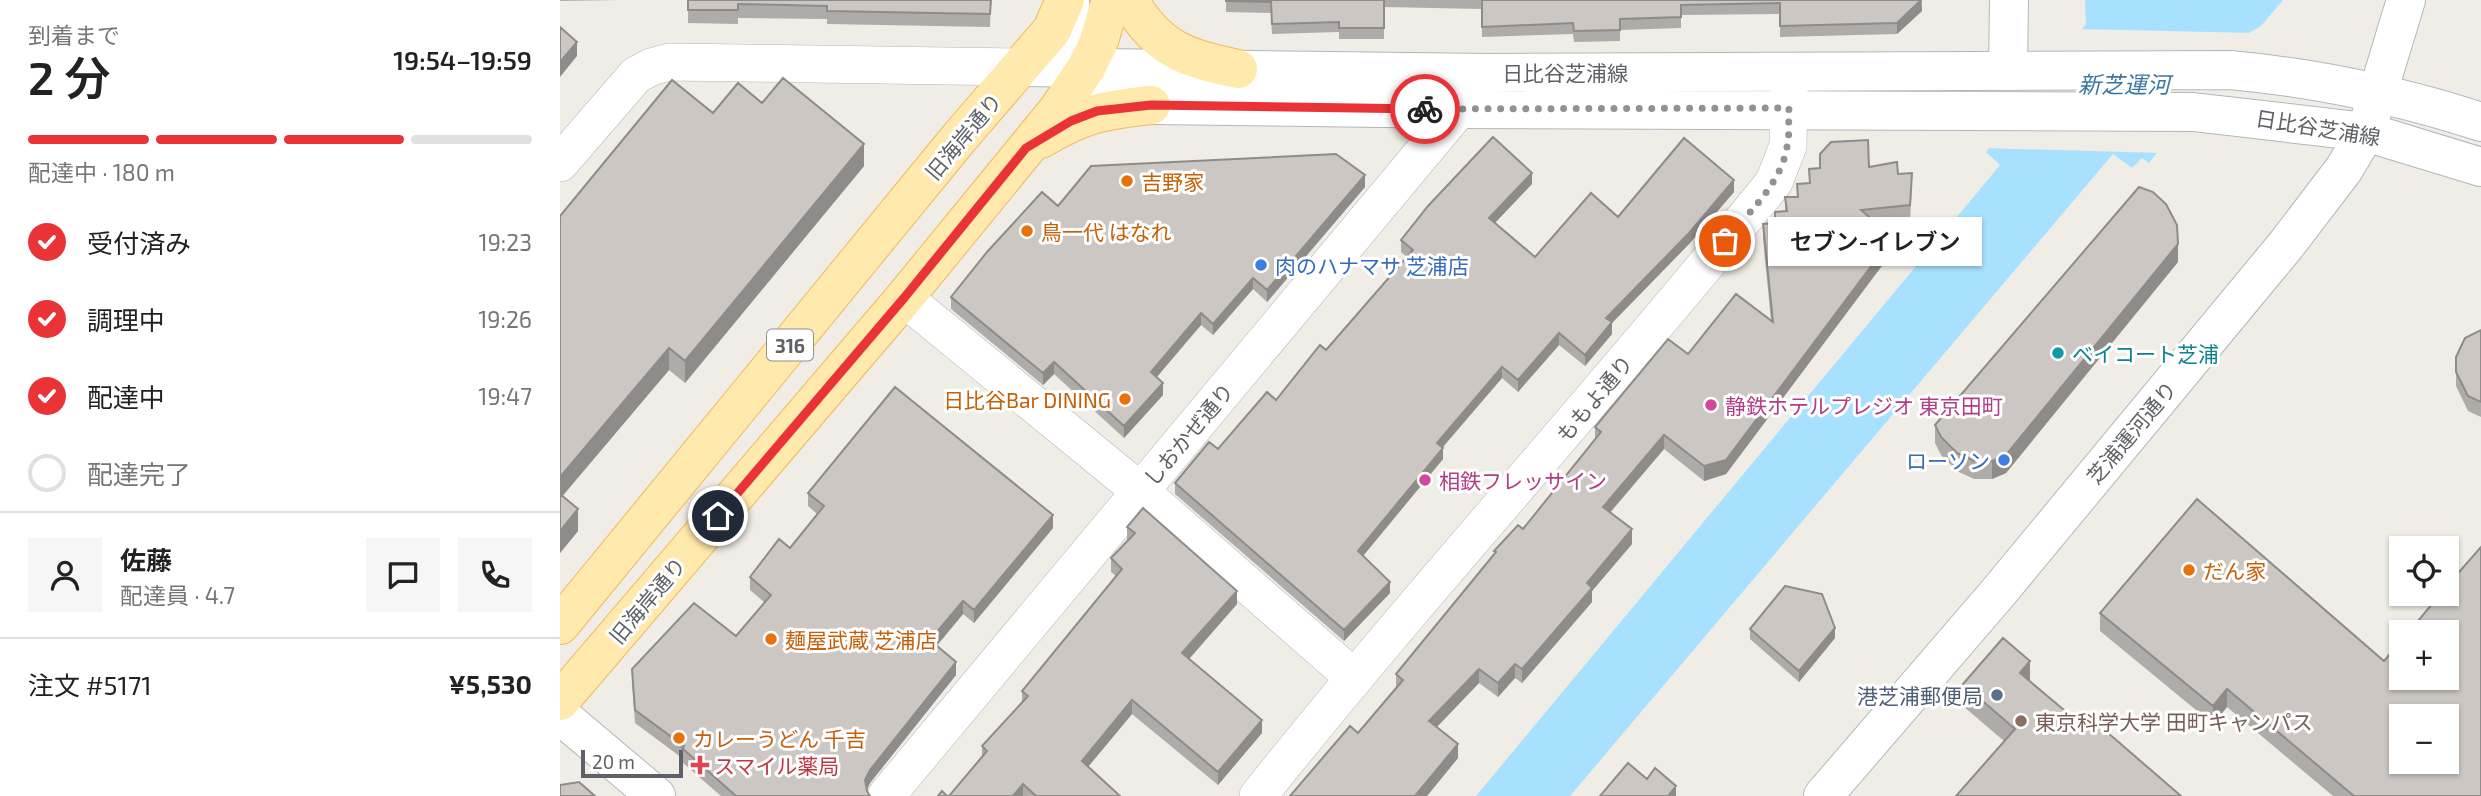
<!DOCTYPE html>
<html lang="ja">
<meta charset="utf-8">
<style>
:root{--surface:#fff;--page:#f6f6f6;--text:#222;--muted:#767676;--line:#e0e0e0;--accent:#e93337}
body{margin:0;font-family:"Exo 2","Noto Sans JP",sans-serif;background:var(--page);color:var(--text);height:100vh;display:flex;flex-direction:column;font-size:26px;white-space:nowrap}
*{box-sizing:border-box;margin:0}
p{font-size:23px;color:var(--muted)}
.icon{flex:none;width:38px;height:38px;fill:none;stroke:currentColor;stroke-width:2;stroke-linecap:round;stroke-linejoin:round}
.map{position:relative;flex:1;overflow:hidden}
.panel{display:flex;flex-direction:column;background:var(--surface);width:560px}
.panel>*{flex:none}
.tools{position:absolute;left:1829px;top:536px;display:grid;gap:14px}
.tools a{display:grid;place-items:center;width:70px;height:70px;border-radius:0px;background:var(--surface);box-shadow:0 2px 5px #0004;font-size:35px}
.scale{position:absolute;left:21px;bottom:18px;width:102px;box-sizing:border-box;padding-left:7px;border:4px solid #5e6266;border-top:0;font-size:19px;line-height:24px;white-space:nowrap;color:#5e6266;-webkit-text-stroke:5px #fff;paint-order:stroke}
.pin{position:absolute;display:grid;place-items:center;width:60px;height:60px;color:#fff;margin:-30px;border:4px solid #fff;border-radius:50%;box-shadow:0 2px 7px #0007}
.courier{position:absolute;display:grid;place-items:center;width:70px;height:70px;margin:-35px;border:5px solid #e93337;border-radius:50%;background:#fff;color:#222;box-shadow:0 2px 9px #0007}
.bubble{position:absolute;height:49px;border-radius:0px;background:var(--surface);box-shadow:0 2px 5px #0004;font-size:23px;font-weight:600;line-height:49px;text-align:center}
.head em{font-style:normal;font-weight:600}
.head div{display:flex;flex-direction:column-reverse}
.head{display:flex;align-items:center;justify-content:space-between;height:119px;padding:0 28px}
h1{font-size:46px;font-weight:600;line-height:52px}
.bar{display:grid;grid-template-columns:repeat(4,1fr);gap:10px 7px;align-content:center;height:84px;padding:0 28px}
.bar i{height:9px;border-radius:5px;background:var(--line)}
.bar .on{background:var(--accent)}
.bar p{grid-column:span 4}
.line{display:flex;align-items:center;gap:18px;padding:0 28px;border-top:2px solid var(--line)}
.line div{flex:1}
.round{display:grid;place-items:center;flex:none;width:74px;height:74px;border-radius:0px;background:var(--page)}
ol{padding:0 28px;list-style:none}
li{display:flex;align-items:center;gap:21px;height:77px}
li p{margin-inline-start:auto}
li .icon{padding:7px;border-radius:50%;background:var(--accent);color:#fff;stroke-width:4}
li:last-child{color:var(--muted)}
li i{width:38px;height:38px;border:4px solid var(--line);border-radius:50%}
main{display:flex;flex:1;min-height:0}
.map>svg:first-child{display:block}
.water{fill:#a7e1ff}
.pier{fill:#f0ede6}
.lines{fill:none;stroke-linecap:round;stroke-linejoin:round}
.minor-casing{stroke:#b3b7bb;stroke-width:38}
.tertiary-casing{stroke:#b3b7bb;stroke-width:40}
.secondary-casing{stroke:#b2b6bb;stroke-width:40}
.primary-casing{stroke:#f1b95e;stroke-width:40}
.minor{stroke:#fff;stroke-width:37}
.tertiary{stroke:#fff;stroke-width:38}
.secondary{stroke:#fff;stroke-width:38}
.primary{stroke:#ffe9ac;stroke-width:38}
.wall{fill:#afaba8}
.shaded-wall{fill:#8f8b88}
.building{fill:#ccc7c3;stroke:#8f8b88;stroke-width:2;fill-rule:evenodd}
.done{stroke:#919393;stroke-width:7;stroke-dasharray:0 12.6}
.route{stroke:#e93337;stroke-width:9}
.food-dot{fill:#e8710a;stroke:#fff;stroke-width:2.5}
.shop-dot{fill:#3f7fe0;stroke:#fff;stroke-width:2.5}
.culture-dot{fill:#0f9aa8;stroke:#fff;stroke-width:2.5}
.hotel-dot{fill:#d1479c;stroke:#fff;stroke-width:2.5}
.service-dot{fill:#5c6f8a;stroke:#fff;stroke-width:2.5}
.education-dot{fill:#8d6e63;stroke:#fff;stroke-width:2.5}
.health-dot{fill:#e0444e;stroke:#fff;stroke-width:2.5}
.labels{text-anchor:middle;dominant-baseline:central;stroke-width:6;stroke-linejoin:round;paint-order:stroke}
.shield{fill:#fff;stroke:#8e9194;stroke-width:2}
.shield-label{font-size:19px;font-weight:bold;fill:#5e6266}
.street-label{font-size:21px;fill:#5e6266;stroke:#fff}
.food-label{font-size:21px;fill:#c56008;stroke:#fff;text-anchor:start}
.shop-label{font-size:21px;fill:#366cbe;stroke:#fff;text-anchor:start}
.culture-label{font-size:21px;fill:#0d838f;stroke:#fff;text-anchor:start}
.hotel-label{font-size:21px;fill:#b23c85;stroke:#fff;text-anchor:start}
.service-label{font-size:21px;fill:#4e5e75;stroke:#fff;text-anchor:end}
.education-label{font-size:21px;fill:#785e54;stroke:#fff;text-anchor:start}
.health-label{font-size:21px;fill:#be3a42;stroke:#fff;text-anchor:start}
.water-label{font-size:23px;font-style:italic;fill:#3d77a0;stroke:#fff}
</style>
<main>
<section class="panel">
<div class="head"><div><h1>2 分</h1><p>到着まで</p></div><em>19:54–19:59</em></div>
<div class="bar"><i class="on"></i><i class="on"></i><i class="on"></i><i></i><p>配達中 · 180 m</p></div>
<ol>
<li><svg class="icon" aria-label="check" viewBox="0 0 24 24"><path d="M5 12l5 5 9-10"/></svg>受付済み<p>19:23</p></li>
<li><svg class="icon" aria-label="check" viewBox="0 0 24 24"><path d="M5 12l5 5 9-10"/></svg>調理中<p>19:26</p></li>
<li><svg class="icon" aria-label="check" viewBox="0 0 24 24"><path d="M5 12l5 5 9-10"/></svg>配達中<p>19:47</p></li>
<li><i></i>配達完了</li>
</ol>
<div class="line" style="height:126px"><a class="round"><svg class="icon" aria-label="person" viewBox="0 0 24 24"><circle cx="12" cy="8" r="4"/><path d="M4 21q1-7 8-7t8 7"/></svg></a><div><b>佐藤</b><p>配達員 · 4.7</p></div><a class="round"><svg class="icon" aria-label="chat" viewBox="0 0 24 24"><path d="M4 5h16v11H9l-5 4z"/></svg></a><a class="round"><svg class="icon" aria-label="phone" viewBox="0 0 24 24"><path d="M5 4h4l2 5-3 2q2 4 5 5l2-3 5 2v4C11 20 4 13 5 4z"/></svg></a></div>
<div class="line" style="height:91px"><div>注文 #5171</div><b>¥5,530</b></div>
</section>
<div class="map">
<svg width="1921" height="796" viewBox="0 0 1921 796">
<rect width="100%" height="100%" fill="#f0ede6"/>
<path class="water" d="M 1525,0 L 1723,0 L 1701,26 L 1687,34 L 1589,163 L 1582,158 L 1572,168 L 1553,154 L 1010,796 L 916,796 L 1440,165 L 1426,152 L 1526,24 Z"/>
<path class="pier" d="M 1517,29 L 1696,33 L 1689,37 L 1600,153 L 1424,148 Z"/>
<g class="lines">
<defs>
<path id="minor" d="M 0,163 L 76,75 L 91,67 L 109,62 L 462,67
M 344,298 L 580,491 L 793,677
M 326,796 L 915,90
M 698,796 C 865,587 1046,390 1214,182 L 1228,146 L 1229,81"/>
<path id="tertiary" d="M 1448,71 L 1449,0
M 0,715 L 96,796
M 1263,796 L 1437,594 L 1726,245 L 1784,169 L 1806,132 L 1846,0"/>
<path id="secondary" d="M 510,0 C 512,58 532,90 591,105 L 898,109 L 1633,112 L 1806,132 L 1921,167
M 462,67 L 929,73 L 1670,70 C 1757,78 1838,95 1921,122"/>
<path id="primary" d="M 569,0 C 597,49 625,58 678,69
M 481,139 C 522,114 543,110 591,105
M 0,625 L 399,138 L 492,30 L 505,0
M 0,701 L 344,298 L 497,111 L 526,68 L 538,44 L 551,0"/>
</defs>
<use href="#minor" class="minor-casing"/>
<use href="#tertiary" class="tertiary-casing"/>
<use href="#secondary" class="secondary-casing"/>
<use href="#primary" class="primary-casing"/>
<use href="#minor" class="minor"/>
<use href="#tertiary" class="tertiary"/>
<use href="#secondary" class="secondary"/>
<use href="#primary" class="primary"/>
</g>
<path class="wall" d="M 0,0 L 59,0 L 0,1 Z
M 128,0 L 431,0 L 430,27 L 267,24 L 267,19 L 178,18 L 178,24 L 128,23 Z
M 666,0 L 1362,0 L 1362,11 L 1337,34 L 1220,37 L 1220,14 L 1121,15 L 1121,28 L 1060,30 L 1060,41 L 1014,42 L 1013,34 L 922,37 L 922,9 L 824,7 L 824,39 L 779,39 L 779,32 L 712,34 L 711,13 L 666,12 Z
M 202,103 L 304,166 L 125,383 L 109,370 L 2,496 L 18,531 L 0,553 L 0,216 L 153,113 Z
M 1309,167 L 1338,174 L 1352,188 L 1350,219 L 1316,223 L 1333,251 L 1166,474 L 1144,481 L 1104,449 L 1050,512 L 1072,544 L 1032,591 L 1032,602 L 962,683 L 955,678 L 938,697 L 919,683 L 877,727 L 898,758 L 867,796 L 730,796 L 798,733 L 836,687 L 836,674 L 934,555 L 934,551 L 963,529 L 1035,440 L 1035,427 L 1128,354 L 1211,321 L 1203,238 L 1203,224 L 1215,223 L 1225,211 L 1225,197 L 1237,197 L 1237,184 L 1249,183 L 1249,169 Z
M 972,184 L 935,223 L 975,257 L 1058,217 L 1174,192 L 1129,244 L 1052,323 L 1052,334 L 1025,366 L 999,345 L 958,392 L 942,378 L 882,447 L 883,459 L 803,556 L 830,593 L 784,641 L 615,494 L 615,483 L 716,400 L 766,350 L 847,257 L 841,252 L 841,240 Z
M 805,187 L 707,302 L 693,289 L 653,335 L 641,325 L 596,377 L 603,395 L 564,438 L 494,374 L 483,385 L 391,309 L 391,297 L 498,206 Z
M 1618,262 L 1446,473 L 1432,479 L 1414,479 L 1397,471 L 1381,455 L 1375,443 L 1375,425 Z
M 1921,330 L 1921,417 L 1908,411 L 1896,386 L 1896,357 Z
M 248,493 L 493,528 L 414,623 L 403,614 L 376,646 L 396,675 L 310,783 L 307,790 L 310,796 L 161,796 L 122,762 L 122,758 L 75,723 L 72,682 L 72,669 L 176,636 L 204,602 L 190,590 L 190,577 L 230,548 L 257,514 L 248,506 Z
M 567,527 L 677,604 L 629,659 L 702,733 L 658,785 L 572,714 L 528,767 L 560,796 L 389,796 L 422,758 L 422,746 L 462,702 L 462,691 L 556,576 L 551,572 L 551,558 L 568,541 L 567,540 Z
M 1540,613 L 1921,796 L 1773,796 L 1667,707 L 1653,724 L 1540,631 Z
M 1190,629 L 1275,638 L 1239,682 L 1190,639 Z
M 1470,681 L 1517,721 L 1621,796 L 1444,741 L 1403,706 L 1403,684 Z"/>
<path class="shaded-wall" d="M 1361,0 L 1362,11 L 1337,34 L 1337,23 Z
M 17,42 L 17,56 L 0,77 L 0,62 Z
M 304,144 L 304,166 L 125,383 L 125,361 Z
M 972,173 L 972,184 L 929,229 L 929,218 Z
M 805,175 L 805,187 L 707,302 L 707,290 Z
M 1174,180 L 1174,192 L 1129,244 L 1052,323 L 1052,334 L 1025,366 L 1025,355 L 1046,318 Z
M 1333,237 L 1333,251 L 1166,474 L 1144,481 L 1144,466 Z
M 1618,244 L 1618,262 L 1446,473 L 1432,479 L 1432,461 Z
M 693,278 L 693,289 L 653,335 L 653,324 Z
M 641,313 L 641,325 L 591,384 L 591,372 Z
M 999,333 L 999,345 L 958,392 L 958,380 Z
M 109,348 L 109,370 L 0,499 L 0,477 Z
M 494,362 L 494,374 L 483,385 L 483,373 Z
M 942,367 L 942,378 L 877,454 L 877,443 Z
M 603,383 L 603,395 L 564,438 L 564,426 Z
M 1104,435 L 1104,449 L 1043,521 L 1043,507 Z
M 883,448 L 883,459 L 798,562 L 798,551 Z
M 18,509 L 18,531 L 0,553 L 0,531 Z
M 493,515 L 493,528 L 414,623 L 414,610 Z
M 1072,529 L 1072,544 L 1032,591 L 1032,602 L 962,683 L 962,669 L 1027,583 Z
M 830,582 L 830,593 L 784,641 L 784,630 Z
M 677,591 L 677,604 L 622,667 L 622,653 Z
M 403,601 L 403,614 L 370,654 L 370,640 Z
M 1275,628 L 1275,638 L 1239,682 L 1239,671 Z
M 1470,661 L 1470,683 L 1460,673 Z
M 396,662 L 396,675 L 310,783 L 305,793 L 305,780 L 310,770 Z
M 955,664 L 955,678 L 938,697 L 938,683 Z
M 919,669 L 919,683 L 869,735 L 869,721 Z
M 1667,689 L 1667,707 L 1653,724 L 1653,706 Z
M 572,700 L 572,714 L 522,774 L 522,761 Z
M 702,720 L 702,733 L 658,785 L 658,772 Z
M 898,744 L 898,758 L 867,796 L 855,796 Z
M 463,784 L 463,796 L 453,796 Z
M 1116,786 L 1116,796 L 1108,796 Z"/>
<path class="building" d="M 128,0 L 431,0 L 430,14 L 267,11 L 267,6 L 178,4 L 178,10 L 128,10 Z
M 666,0 L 824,0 L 824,28 L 779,28 L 779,22 L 712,24 L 711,2 L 666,1 Z
M 922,0 L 1361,0 L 1337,23 L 1220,26 L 1220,3 L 1121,5 L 1121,17 L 1060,19 L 1060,30 L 1014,31 L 1013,23 L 922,27 Z
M 0,27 L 17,42 L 0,62 Z
M 223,78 L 304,144 L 125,361 L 109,348 L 0,477 L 0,216 L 112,80 L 153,113 L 178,83 L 202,103 Z
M 933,137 L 972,173 L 929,218 L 975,257 L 1031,193 L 1058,217 L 1124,138 L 1174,180 L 1129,233 L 1046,318 L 1052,322 L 1025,355 L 999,333 L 958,380 L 942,367 L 877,443 L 883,448 L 798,551 L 830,582 L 784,630 L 615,483 L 649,442 L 658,449 L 707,392 L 716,400 L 760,345 L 766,350 L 853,250 L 841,240 L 868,206 Z
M 1308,140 L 1309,167 L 1337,162 L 1338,174 L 1352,173 L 1350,205 L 1301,210 L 1333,237 L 1166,460 L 1144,466 L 1104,435 L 1043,507 L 1072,529 L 1027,583 L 1032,588 L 962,669 L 955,664 L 938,683 L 919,669 L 869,721 L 898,744 L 855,796 L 730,796 L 790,726 L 798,733 L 843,680 L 836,674 L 936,552 L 934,551 L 958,525 L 963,529 L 1041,432 L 1035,427 L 1108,339 L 1128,354 L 1176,294 L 1213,322 L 1203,224 L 1215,223 L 1215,212 L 1227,211 L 1225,197 L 1238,197 L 1237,184 L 1250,183 L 1249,169 L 1260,168 L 1260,154 L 1271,142 Z
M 776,154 L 805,175 L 707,290 L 693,278 L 653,324 L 641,313 L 591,372 L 603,383 L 564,426 L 494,362 L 483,373 L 391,297 L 427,252 L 482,192 L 498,206 L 531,166 Z
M 1579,187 L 1593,192 L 1606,204 L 1617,225 L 1618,244 L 1446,455 L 1432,461 L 1414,461 L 1397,453 L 1381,437 L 1375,425 Z
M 1921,330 L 1921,402 L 1908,396 L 1896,372 L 1896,357 L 1905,338 Z
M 335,387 L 493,515 L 414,610 L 403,601 L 370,640 L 396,662 L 310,770 L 305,780 L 307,791 L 310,796 L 176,796 L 122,748 L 124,746 L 75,710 L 72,669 L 134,603 L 176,636 L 211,595 L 190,577 L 219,539 L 230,548 L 264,506 L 248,493 Z
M 0,494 L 18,509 L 0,531 Z
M 1637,499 L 1824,661 L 1841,641 L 1841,677 L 1886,677 L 1886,632 L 1849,632 L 1881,593 L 1886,593 L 1886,587 L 1921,547 L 1921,796 L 1794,796 L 1667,689 L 1653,706 L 1540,613 ZM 1841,716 L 1886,716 L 1886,761 L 1841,761 Z
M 583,508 L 677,591 L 622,653 L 702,720 L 658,772 L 572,700 L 522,761 L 560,796 L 476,796 L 463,784 L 453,796 L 389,796 L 427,751 L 422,746 L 468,696 L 462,691 L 562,569 L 551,558 L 575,533 L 567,527 Z
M 1225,586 L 1262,594 L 1275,628 L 1239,671 L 1190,629 Z
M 1443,638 L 1470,661 L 1460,673 L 1517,721 L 1525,713 L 1621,796 L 1396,796 L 1455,729 L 1403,684 Z
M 1068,763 L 1087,779 L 1095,768 L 1116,786 L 1108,796 L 1040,796 Z
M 19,782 L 35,796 L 0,796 L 0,785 Z
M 382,791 L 387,796 L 378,796 Z"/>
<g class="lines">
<path class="done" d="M 865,109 L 1229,108 C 1228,121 1230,135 1227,147 C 1221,184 1188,213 1165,241"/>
<path class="route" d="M 158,516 L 344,298 L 466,148 L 511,121 L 537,111 L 591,105 L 865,109"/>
</g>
<g class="food-dot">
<circle cx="567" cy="181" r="7"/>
<circle cx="467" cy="231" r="7"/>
<circle cx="565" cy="399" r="7"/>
<circle cx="1629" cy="570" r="7"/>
<circle cx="211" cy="639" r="7"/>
<circle cx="119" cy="738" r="7"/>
</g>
<g class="shop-dot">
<circle cx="701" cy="265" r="7"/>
<circle cx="1444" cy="460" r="7"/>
</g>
<circle class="culture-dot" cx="1498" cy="353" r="7"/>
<g class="hotel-dot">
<circle cx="1151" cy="405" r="7"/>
<circle cx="865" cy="480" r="7"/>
</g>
<circle class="service-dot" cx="1437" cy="695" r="7"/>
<circle class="education-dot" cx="1461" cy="721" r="7"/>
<path class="health-dot" d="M136.5 754.5h7v7h7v7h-7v7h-7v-7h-7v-7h7z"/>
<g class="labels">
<rect class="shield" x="207" y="329.5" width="46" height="31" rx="5"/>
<g class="shield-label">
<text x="230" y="345">316</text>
</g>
<g class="street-label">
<text x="1005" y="72">日比谷芝浦線</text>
<text transform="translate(1758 127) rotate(9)">日比谷芝浦線</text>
<text transform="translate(403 136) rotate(-50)">旧海岸通り</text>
<text transform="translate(1034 398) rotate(-50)">ももよ通り</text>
<text transform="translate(1571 432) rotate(-50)">芝浦運河通り</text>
<text transform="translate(628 434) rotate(-50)">しおかぜ通り</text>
<text transform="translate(87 600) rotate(-50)">旧海岸通り</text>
</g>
<g class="food-label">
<text x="581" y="181">吉野家</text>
<text x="481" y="231">鳥一代 はなれ</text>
<text x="551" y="399" text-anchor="end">日比谷Bar DINING</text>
<text x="1643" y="570">だん家</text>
<text x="225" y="639">麺屋武蔵 芝浦店</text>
<text x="133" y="738">カレーうどん 千吉</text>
</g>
<g class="shop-label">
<text x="715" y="265">肉のハナマサ 芝浦店</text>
<text x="1430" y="460" text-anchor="end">ローソン</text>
</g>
<g class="culture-label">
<text x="1512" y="353">ベイコート芝浦</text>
</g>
<g class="hotel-label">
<text x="1165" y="405">静鉄ホテルプレジオ 東京田町</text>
<text x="879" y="480">相鉄フレッサイン</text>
</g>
<g class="service-label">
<text x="1423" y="695">港芝浦郵便局</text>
</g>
<g class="education-label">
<text x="1475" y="721">東京科学大学 田町キャンパス</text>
</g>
<g class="health-label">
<text x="154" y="765">スマイル薬局</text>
</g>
<g class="water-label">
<text x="1564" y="84">新芝運河</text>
</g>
</g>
</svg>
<div class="tools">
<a><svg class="icon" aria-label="locate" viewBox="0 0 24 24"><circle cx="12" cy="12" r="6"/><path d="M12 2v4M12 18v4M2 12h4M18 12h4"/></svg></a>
<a>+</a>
<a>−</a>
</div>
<div class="scale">20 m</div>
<div class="pin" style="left:1165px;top:241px;background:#ea580c"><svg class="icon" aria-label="bag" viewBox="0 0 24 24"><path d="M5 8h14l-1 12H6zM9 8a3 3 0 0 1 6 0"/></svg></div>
<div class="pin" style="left:158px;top:516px;background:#1f2937"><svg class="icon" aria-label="home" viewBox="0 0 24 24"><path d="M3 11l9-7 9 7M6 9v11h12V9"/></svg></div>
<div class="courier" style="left:865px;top:109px"><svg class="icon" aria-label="bike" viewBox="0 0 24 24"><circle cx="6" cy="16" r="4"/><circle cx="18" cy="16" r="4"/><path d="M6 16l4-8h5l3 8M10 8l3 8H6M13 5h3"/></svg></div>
<div class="bubble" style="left:1208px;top:217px;width:214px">セブン-イレブン</div>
</div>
</main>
